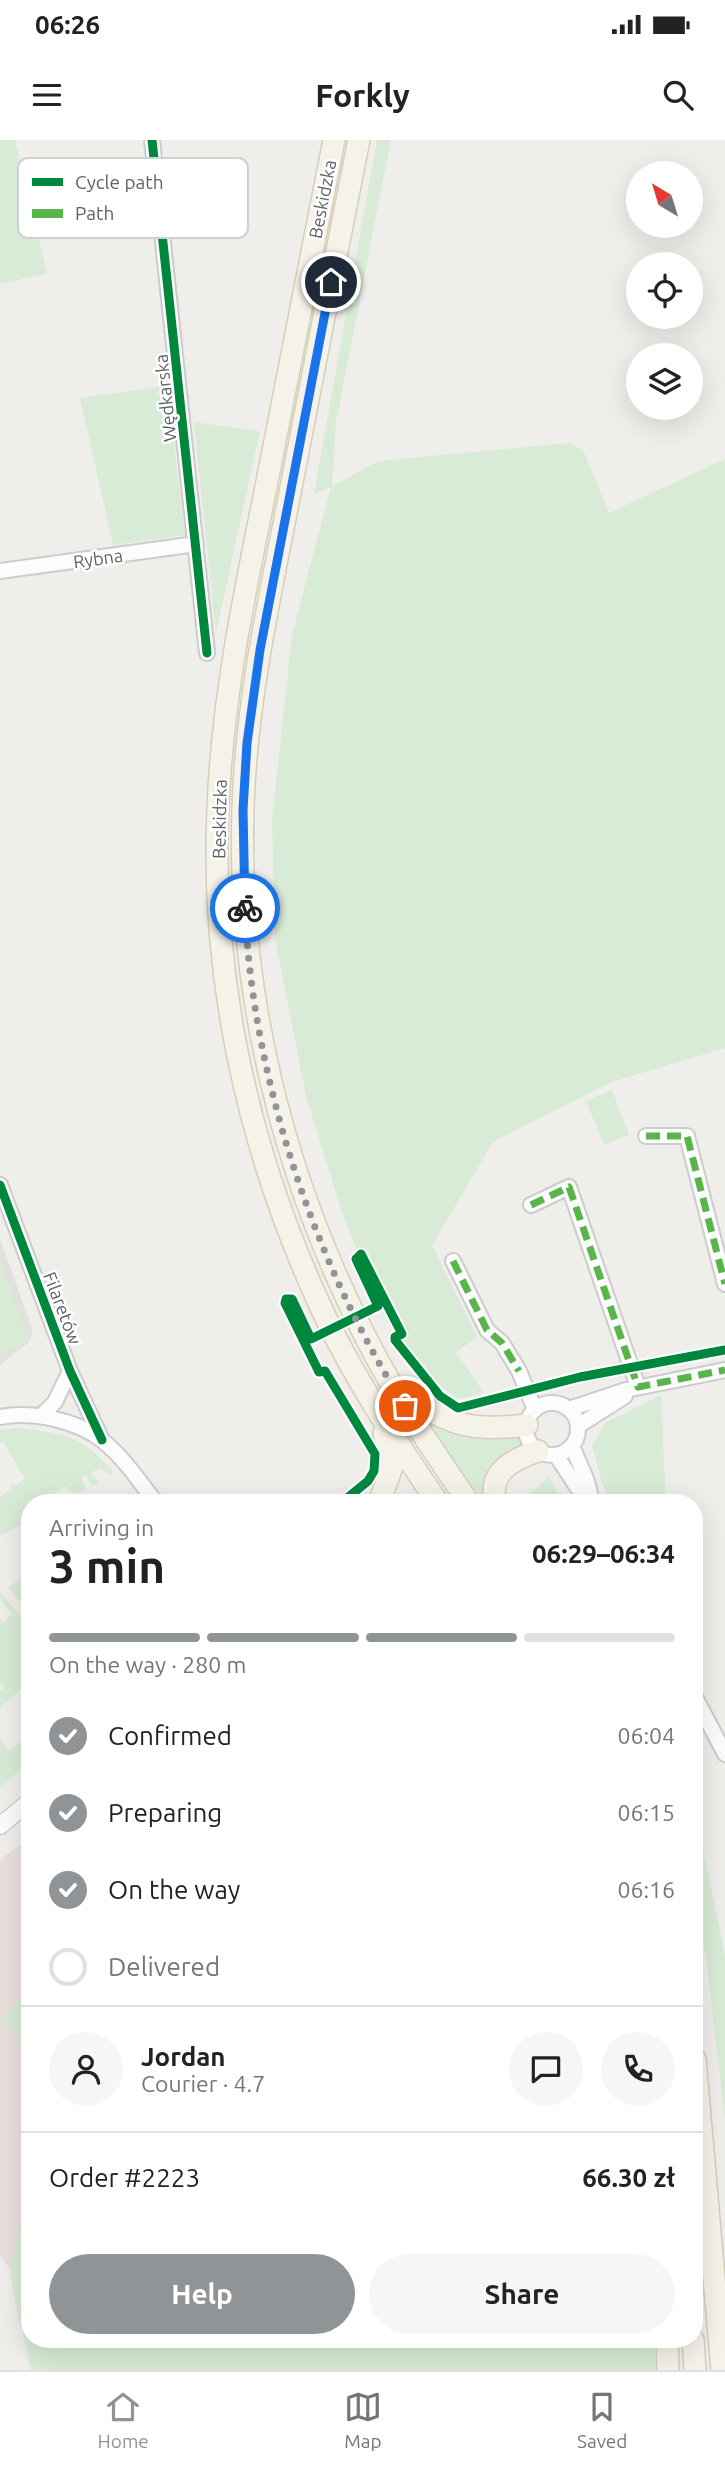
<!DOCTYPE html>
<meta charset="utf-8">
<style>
:root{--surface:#fff;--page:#f6f6f6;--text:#222;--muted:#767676;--line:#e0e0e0;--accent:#919496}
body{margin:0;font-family:Ubuntu,sans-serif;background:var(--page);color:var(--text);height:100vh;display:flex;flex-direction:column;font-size:26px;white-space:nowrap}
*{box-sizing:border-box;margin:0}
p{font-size:23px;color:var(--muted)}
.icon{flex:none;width:38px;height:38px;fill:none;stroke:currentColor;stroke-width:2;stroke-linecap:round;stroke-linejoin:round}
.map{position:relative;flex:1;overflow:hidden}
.details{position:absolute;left:21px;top:1354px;width:682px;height:854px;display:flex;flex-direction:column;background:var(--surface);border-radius:28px;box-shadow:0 7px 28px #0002}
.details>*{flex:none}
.needle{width:46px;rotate:322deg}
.fabs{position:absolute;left:626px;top:21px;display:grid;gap:14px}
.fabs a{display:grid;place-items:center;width:77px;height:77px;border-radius:50%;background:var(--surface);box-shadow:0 7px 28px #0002;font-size:35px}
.pin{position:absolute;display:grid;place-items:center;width:60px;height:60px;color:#fff;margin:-30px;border:4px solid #fff;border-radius:50%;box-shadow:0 2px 7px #0007}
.courier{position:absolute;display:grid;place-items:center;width:70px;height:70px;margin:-35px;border:5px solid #1a73e8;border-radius:50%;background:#fff;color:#222;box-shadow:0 2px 9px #0007}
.overview em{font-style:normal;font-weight:600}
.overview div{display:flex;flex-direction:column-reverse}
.overview{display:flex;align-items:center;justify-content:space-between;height:119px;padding:0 28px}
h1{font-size:46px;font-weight:600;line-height:52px}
.bar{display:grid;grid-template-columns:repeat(4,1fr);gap:10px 7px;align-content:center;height:84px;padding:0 28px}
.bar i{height:9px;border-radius:5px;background:var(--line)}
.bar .current{background:var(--accent)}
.bar p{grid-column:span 4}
.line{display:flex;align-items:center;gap:18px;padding:0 28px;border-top:2px solid var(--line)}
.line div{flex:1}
.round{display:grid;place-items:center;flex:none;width:74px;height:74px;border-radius:37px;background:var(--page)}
ol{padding:0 28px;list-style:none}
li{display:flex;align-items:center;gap:21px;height:77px}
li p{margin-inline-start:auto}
li .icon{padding:7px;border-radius:50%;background:var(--accent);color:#fff;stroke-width:4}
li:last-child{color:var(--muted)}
li i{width:38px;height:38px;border:4px solid var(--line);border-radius:50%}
.action{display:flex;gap:14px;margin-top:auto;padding:14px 28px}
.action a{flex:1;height:80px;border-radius:42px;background:var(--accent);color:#fff;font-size:28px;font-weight:600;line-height:80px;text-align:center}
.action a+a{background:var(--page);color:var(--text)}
.status{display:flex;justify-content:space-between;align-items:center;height:49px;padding:0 35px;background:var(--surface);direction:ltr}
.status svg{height:19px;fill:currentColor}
header{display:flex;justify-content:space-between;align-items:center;height:91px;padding:0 28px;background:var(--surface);font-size:32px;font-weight:600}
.tab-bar{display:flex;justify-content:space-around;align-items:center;height:98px;border-top:2px solid var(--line);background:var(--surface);font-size:19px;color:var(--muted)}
.tab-bar a{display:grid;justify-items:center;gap:4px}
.tab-bar .current{color:var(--accent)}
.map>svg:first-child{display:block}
.education{fill:#e2e0da}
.medical{fill:#eae0de}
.green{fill:#d8ebd6}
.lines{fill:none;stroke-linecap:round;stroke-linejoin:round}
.minor-casing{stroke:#cbcccc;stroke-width:18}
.tertiary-casing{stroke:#cbcccc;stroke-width:19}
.primary-casing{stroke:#d7ceb8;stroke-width:24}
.minor{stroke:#fdfcfc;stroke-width:14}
.tertiary{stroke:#fdfcfc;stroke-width:16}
.primary{stroke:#f4f2e9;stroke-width:21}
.quiet{stroke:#58b549;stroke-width:7;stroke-dasharray:14 7;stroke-linecap:butt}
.cycleway-casing{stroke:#fff;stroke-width:13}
.cycleway{stroke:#00873e;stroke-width:9}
.done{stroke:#919496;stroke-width:7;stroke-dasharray:0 12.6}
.route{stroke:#1a73e8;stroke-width:9}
.labels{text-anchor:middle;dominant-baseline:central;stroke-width:5;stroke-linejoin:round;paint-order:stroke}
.street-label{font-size:18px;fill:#5f6368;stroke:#fff}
.key{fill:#fff;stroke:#cfd0d2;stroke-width:2}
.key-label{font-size:19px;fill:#5f6368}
</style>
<div class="status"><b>06:26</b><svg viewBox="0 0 49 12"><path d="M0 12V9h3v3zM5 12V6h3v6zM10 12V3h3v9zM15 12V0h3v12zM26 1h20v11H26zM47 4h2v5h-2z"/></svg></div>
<header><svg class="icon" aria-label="menu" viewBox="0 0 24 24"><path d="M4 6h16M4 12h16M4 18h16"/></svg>Forkly<svg class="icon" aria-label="search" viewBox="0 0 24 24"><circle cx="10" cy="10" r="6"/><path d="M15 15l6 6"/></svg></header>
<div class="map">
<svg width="725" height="2230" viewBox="0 0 725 2230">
<rect width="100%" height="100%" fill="#efeeea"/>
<path class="education" d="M 0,1099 L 33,1191 L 29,1202 L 0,1225 Z"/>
<path class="medical" d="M 30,1697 L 30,2183 L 20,2186 L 9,2127 L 0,2116 L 0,1720 Z"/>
<path class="green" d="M 0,0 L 15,0 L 47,133 L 0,144 Z
M 377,0 L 391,0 L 336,282 L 332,346 L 379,321 L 568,303 L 583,310 L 609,373 L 725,319 L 725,908 L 611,942 L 493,1002 L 432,1105 L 477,1197 L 456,1212 L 484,1253 L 458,1259 L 433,1241 L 388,1183 L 343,1076 L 306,956 L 275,798 L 272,679 L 292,495 L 331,347 L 314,354 Z
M 167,246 L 185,395 L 113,405 L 80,258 Z
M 194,282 L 260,291 L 216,493 Z
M 612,950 L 629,995 L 604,1005 L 586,961 Z
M 0,1122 L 29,1202 L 0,1213 Z
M 661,1255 L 666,1363 L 611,1363 L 602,1343 L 592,1306 L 605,1283 Z
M 430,1279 L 520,1292 L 525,1307 L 490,1363 L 482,1363 L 427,1282 Z
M 17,1288 C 62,1293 82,1295 113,1332 L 110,1335 L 100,1328 L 91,1333 L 99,1342 L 92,1346 L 86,1336 L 81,1338 L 86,1349 L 75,1354 L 65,1346 L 43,1360 L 46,1363 L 30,1363 L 30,1380 L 0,1396 L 0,1356 L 10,1349 L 9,1346 L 13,1343 L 15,1346 L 25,1338 L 3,1302 L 0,1303 L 0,1290 Z
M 549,1337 L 563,1363 L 520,1363 Z
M 30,1391 L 30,1474 L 9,1448 L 27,1432 L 21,1399 L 23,1395 Z
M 0,1452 L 30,1487 L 30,1549 L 26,1545 L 0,1568 L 0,1551 L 4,1548 L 0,1543 L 0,1480 L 3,1483 L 12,1474 L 1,1461 Z
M 0,1598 L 8,1611 L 22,1601 L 30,1611 L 30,1622 L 0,1647 Z
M 695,1636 L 704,1714 L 725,1815 L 725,1981 L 706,1816 L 695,1773 Z
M 30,1853 L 30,1902 L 22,1901 L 8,1884 L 3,1887 L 0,1884 L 0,1879 Z
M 30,2072 L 30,2200 L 654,2200 L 656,2230 L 31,2230 L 9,2127 L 24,2077 Z"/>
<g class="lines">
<defs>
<path id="minor" d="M 152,0 L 207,513
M 0,431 L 196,404
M 646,996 L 687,996 L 725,1144
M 0,1045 L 70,1231 L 102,1300
M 531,1065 L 569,1047 L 638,1247
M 453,1121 L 487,1190 L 502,1203 L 519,1231 L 535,1270
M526 1289a26 26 0 1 1 52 0a26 26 0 1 1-52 0Z
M 569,1269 L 626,1250 L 725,1230
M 42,1275 L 55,1262 L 70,1231
M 0,1277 C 32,1271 77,1280 103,1301 C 124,1318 140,1342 156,1363
M 578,1286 L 625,1256
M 572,1306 L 587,1341 L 592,1363
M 556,1315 L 577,1347 L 590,1362
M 695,1557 L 725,1614"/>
<path id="tertiary" d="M 0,1686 L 30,1661"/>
<path id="primary" d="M 334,0 C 310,119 287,238 264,357 C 243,460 222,563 218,668 C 210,836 248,1008 318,1161 C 350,1232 394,1298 438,1363
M 359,0 C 335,119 312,239 289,358 C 269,461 246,564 243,669 C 237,852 283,1037 367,1200 C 396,1257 433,1310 469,1363
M 402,1253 C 450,1285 469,1292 527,1285
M 379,1363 L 392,1327 L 384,1293
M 496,1363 C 487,1333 513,1319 538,1311
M 695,1919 L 722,2230
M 667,2200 L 668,2230
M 693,2200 L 695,2230"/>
</defs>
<use href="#minor" class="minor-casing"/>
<use href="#tertiary" class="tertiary-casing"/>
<use href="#primary" class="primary-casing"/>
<use href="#minor" class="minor"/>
<use href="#tertiary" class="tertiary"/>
<use href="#primary" class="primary"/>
<path class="quiet" d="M 646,996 L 687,996 L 725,1144
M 531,1065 L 569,1047 L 638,1247 L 725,1230
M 453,1121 L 487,1190 L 502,1203 L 519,1231"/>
<defs>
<path id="cycleway" d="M 152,0 L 207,513
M 0,1045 L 70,1231 L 102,1300
M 341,1363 L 368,1341 L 374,1331 L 375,1314 L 325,1231 L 319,1232 L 285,1163 L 286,1159 L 292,1159 L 311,1199 L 378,1166 L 356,1119 L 361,1114 L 402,1194 L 395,1197 L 395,1200 L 440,1256 L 458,1268 L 580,1237 L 725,1210"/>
</defs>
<use href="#cycleway" class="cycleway-casing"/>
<use href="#cycleway" class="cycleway"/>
</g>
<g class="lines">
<path class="done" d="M 245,768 C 252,936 314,1124 405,1266"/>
<path class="route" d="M 245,768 L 243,670 L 247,603 L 260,510 L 331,142"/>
</g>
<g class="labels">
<g class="street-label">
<text transform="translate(322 59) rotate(-79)">Beskidzka</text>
<text transform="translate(165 258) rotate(-96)">Wędkarska</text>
<text transform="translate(98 418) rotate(-8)">Rybna</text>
<text transform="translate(219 679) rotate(-89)">Beskidzka</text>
<text transform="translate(63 1168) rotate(69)">Filaretów</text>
</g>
</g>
<rect x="18" y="18" width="230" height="80" rx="10" class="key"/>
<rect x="32" y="38" width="31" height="8" fill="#00873e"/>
<rect x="32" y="69" width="31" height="9" fill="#58b549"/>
<g class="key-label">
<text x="75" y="49">Cycle path</text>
<text x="75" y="80">Path</text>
</g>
</svg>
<div class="fabs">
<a><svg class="needle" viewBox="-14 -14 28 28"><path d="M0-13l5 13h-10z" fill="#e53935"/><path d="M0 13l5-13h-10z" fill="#767676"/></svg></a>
<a><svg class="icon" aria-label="locate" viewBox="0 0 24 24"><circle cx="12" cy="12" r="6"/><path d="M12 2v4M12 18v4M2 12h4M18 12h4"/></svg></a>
<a><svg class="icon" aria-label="layers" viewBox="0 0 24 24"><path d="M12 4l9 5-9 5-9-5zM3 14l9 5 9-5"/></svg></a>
</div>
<div class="pin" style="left:405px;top:1266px;background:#ea580c"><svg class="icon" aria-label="bag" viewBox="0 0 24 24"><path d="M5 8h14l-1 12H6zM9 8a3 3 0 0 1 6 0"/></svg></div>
<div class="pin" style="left:331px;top:142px;background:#1f2937"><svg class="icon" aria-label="home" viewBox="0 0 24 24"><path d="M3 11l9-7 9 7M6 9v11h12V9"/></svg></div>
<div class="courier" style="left:245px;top:768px"><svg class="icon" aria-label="bike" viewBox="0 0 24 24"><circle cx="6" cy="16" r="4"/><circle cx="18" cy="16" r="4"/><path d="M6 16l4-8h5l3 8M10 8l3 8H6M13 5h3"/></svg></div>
<section class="details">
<div class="overview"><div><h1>3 min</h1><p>Arriving in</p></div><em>06:29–06:34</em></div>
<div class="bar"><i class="current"></i><i class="current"></i><i class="current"></i><i></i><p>On the way · 280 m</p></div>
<ol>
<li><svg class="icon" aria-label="check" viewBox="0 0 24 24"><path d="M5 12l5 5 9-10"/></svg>Confirmed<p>06:04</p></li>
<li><svg class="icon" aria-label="check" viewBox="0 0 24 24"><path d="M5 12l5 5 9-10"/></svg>Preparing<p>06:15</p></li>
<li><svg class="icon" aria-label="check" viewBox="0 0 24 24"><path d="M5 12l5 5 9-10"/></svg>On the way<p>06:16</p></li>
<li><i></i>Delivered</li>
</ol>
<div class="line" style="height:126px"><a class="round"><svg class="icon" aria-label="person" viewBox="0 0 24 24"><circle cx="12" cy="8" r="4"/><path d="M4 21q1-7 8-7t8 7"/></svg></a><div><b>Jordan</b><p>Courier · 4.7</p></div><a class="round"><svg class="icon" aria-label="chat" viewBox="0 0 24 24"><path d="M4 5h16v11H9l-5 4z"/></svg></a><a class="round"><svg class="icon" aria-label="phone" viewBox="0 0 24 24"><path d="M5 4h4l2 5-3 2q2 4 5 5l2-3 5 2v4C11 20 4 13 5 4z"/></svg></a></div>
<div class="line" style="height:91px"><div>Order #2223</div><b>66.30 zł</b></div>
<div class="action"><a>Help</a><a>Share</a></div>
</section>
</div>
<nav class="tab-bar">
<a class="current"><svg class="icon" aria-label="home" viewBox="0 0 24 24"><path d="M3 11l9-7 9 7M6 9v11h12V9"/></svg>Home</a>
<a><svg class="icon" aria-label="map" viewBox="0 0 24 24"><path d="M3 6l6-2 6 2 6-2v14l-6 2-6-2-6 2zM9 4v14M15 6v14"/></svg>Map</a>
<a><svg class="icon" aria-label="saved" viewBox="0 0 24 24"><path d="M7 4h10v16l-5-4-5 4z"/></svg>Saved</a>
</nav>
